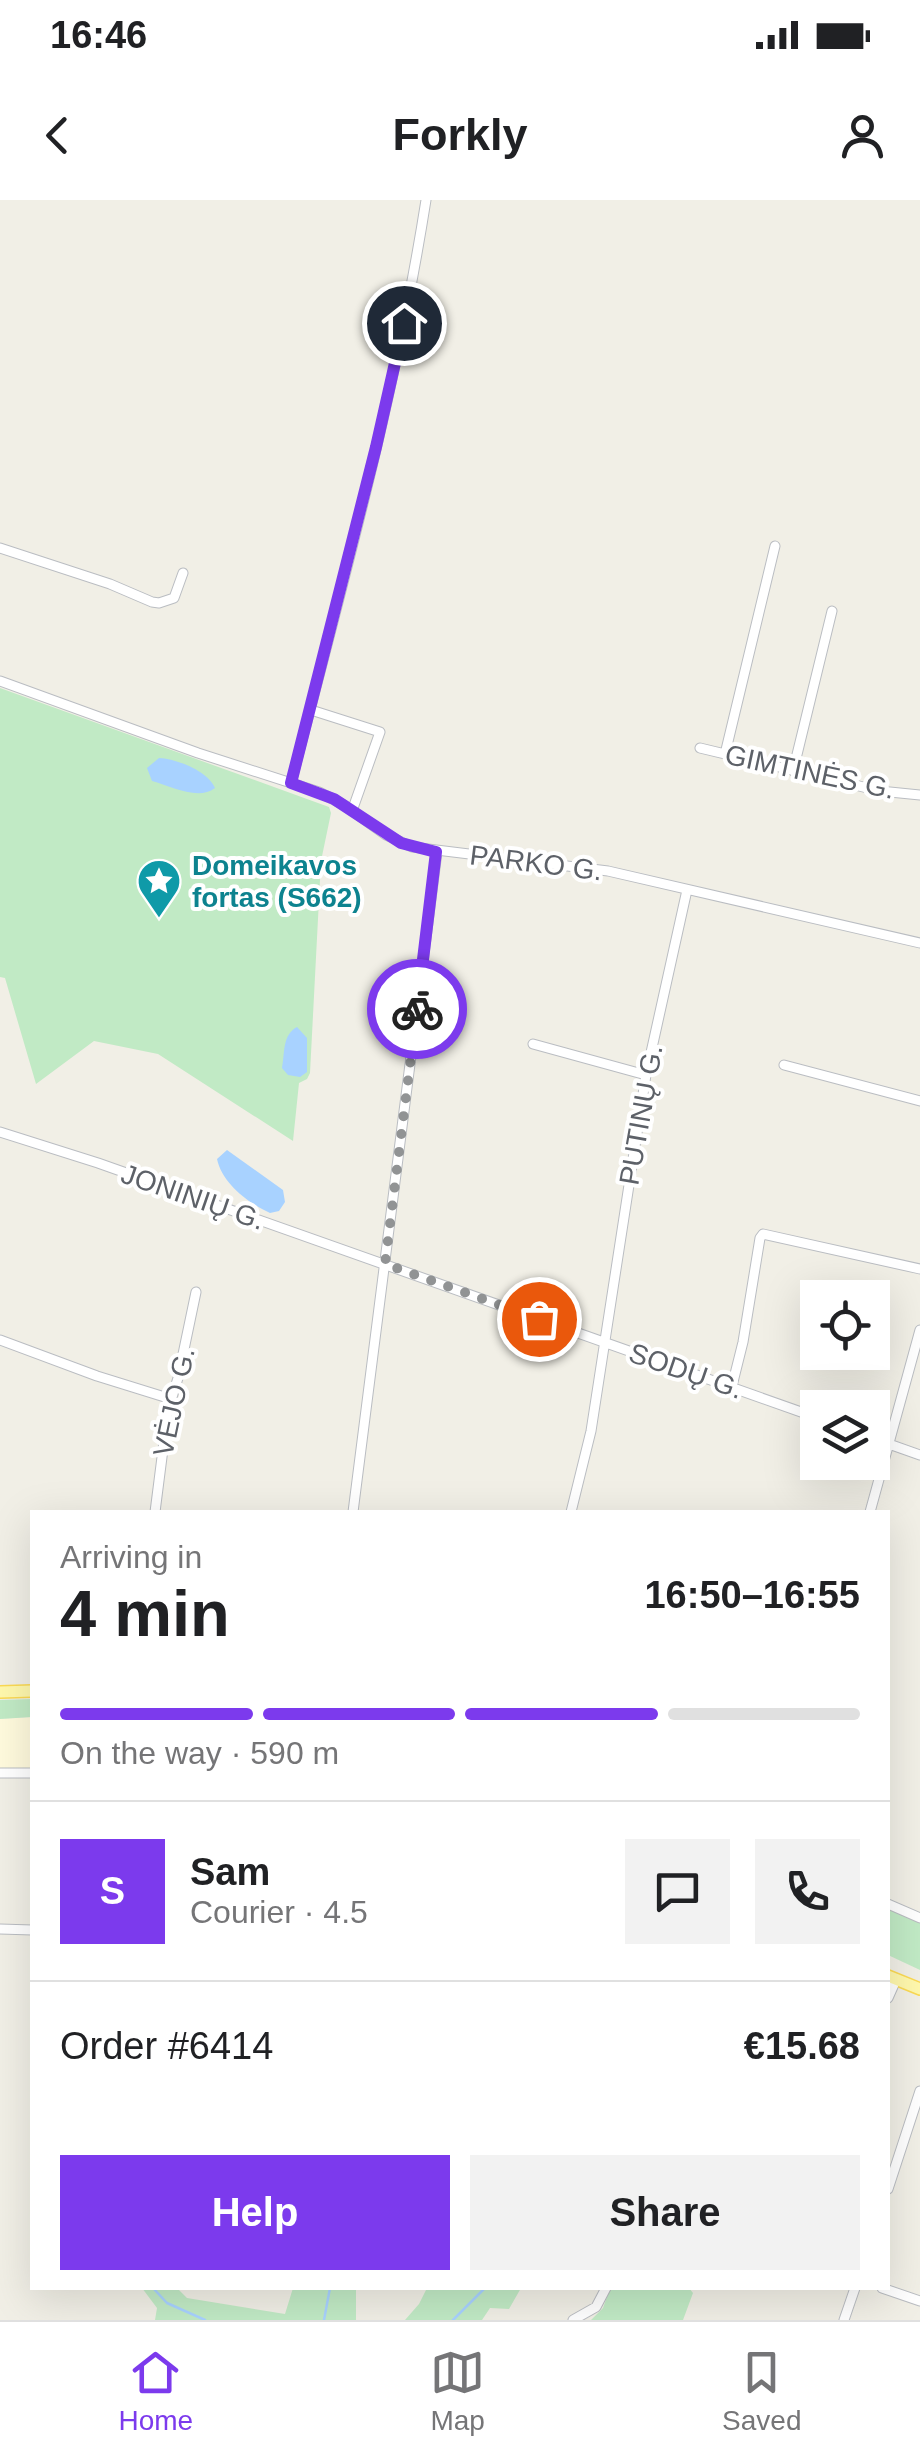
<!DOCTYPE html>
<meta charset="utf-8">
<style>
:root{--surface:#fff;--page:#f2f2f2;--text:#202124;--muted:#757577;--line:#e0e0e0;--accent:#7c3aed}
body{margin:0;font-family:Helvetica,sans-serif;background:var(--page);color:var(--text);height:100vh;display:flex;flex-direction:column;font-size:38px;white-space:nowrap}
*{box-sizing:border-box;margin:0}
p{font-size:32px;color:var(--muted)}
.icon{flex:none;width:55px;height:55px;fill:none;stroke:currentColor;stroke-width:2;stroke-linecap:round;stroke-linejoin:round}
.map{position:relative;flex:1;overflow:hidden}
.panel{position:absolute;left:30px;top:1310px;width:860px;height:780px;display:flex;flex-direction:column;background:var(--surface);border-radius:0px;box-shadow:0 10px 40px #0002}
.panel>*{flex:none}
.controls{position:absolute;left:800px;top:1080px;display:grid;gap:20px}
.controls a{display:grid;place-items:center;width:90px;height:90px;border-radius:0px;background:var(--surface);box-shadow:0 10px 40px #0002;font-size:50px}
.pin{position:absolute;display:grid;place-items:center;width:85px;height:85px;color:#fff;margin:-42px;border:5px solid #fff;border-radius:50%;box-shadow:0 2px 10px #0007}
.courier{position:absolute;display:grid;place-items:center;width:100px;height:100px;margin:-50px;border:8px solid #7c3aed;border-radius:50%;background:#fff;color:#222;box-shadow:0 2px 12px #0007}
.summary em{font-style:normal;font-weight:700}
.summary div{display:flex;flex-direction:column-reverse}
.summary{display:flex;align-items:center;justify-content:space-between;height:170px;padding:0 30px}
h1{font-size:65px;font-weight:700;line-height:75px}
.bar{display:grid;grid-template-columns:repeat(4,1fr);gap:15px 10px;align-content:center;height:120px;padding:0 30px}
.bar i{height:12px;border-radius:8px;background:var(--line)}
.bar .on{background:var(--accent)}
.bar p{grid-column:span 4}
.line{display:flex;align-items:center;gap:25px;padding:0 30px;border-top:2px solid var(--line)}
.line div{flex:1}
.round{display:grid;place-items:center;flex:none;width:105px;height:105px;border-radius:0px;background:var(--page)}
.button{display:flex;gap:20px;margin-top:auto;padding:20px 30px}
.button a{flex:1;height:115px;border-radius:0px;background:var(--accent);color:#fff;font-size:40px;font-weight:700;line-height:115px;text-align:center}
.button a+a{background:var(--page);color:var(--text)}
.status{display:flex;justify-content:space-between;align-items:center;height:70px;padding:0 50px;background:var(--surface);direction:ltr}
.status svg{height:28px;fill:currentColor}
header{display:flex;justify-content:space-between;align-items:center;height:130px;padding:0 30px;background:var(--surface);font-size:45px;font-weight:700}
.tab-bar{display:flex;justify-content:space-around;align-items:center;height:140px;border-top:2px solid var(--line);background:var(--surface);font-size:28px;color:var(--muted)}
.tab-bar a{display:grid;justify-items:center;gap:5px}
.tab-bar .on{color:var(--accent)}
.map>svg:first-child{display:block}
.commercial{fill:#fffadd}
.green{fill:#c1eac5}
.water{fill:#a8d2ff}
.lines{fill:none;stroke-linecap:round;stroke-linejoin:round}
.stream{stroke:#a8d2ff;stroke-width:2.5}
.minor-casing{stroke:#babdc2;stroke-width:11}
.major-casing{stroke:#fbda54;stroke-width:14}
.minor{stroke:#fff;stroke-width:9}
.major{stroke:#fff8ad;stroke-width:11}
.done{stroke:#919394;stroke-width:10;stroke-dasharray:0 18}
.route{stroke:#7c3aed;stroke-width:12}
.labels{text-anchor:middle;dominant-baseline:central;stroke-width:8;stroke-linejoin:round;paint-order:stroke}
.street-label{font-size:28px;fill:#5d6168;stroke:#fff}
.culture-label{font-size:28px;font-weight:bold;fill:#0d838f;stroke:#fff;text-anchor:start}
</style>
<div class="status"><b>16:46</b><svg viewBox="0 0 49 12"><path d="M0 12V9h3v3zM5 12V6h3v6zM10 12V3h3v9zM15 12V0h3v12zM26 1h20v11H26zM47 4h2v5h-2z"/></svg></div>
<header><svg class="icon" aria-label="back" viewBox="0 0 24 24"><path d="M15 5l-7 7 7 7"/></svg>Forkly<svg class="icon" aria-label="person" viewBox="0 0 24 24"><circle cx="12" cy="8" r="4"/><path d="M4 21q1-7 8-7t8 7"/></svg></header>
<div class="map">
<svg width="920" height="2120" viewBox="0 0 920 2120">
<rect width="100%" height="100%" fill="#f1efe6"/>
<path class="commercial" d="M 32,1517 L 32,1570 L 0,1570 L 0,1519 Z"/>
<path class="green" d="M 0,488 L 329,607 L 331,613 L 321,661 L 310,873 L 307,879 L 299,883 L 293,941 L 158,854 L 94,841 L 36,884 L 5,778 L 0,777 Z
M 32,1499 L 32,1517 L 0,1519 L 0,1500 Z
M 888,1704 L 920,1718 L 920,1770 L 888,1755 Z
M 142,2088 L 177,2088 L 187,2098 L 285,2114 L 293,2088 L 356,2088 L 356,2120 L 155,2120 L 157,2108 Z
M 427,2088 L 521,2088 L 509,2109 L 490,2108 L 482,2120 L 405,2120 L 419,2104 Z
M 610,2088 L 689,2088 L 693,2093 L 683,2120 L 591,2120 L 603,2108 Z"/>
<path class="water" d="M 159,558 C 177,559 208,571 215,588 C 198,601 171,586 152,581 L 147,568 Z
M 297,827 L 307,838 L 307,872 L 300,877 L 288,875 L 282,868 C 285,853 282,835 297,827 Z
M 227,950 L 283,990 L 285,1002 L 279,1011 L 270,1013 C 248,1003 222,983 217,959 Z"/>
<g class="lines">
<path class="stream" d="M 153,2088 L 167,2103 L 205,2120
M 324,2120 L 330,2088
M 453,2120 L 485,2088"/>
<defs>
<path id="minor" d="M 0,348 L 110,384 L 152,402 L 159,403 L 174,398 L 183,373
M 0,481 L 198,553 L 319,592 L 344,605 L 386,635 L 412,647 L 608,671 L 920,743
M 311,510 L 380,532 L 352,611
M 700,548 L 880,591 L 920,595
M 725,554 L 775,346
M 793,571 L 832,411
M 291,583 C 341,390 395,197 426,0
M 533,844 L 646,875
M 784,865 L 920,901
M 0,932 L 98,963 L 818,1218
M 0,1140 L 97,1176 L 171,1199
M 732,1186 L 743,1142 L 760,1038 L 763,1034 L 920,1069
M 872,1238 L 920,1255
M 155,1312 L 168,1210 L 178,1178 L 196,1092
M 353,1312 L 437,652
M 571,1312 L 591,1231 L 646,875 L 687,690
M 870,1312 L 920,1130
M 0,1573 L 32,1573
M 888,1704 L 920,1718
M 0,1729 L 32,1730
M 888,1798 L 896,1780
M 888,1989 L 920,1891
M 882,2088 L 920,2101
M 573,2120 L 596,2107 L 606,2088
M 844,2120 L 855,2088"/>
<path id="major" d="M 0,1492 L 32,1491
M 888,1776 L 920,1789"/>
</defs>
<use href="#minor" class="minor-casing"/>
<use href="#major" class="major-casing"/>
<use href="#minor" class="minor"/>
<use href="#major" class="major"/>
</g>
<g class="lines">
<path class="done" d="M 417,809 L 385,1064 L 539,1119"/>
<path class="route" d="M 404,123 L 376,247 L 291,583 L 334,599 L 401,643 L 436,652 L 417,809"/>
</g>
<defs>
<symbol id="sight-pin" viewBox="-11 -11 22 30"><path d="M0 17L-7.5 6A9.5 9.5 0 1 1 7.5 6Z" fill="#0f9aa8" stroke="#fff"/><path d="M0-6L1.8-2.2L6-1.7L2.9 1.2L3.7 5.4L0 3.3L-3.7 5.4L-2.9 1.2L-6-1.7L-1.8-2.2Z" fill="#fff"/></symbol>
</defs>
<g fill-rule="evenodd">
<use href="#sight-pin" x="134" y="656" width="50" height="68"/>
</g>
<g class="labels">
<g class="street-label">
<text transform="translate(810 572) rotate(12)">GIMTINĖS G.</text>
<text transform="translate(536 663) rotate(7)">PARKO G.</text>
<text transform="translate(641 915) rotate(-80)">PUTINŲ G.</text>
<text transform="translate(193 997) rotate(19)">JONINIŲ G.</text>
<text transform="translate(686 1171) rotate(19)">SODŲ G.</text>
<text transform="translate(174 1202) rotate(-78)">VĖJO G.</text>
</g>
<g class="culture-label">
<text x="192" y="665">Domeikavos<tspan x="192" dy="32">fortas (S662)</tspan></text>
</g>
</g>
</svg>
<div class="controls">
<a><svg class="icon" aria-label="locate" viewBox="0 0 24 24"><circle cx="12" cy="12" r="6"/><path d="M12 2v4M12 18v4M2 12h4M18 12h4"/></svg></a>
<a><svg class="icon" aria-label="layers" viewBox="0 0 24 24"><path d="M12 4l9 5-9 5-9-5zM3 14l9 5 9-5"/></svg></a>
</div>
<div class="pin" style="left:539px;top:1119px;background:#ea580c"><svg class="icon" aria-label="bag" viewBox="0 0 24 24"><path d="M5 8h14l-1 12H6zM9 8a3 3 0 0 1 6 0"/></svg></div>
<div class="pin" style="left:404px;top:123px;background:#1f2937"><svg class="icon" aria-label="home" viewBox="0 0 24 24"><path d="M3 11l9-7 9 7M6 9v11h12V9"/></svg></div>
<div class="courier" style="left:417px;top:809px"><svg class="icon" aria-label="bike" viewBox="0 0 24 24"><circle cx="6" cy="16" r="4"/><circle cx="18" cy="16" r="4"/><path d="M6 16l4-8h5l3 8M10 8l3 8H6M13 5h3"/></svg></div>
<section class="panel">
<div class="summary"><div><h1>4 min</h1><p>Arriving in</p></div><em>16:50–16:55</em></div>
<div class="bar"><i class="on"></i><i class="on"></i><i class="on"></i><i></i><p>On the way · 590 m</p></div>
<div class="line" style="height:180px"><b class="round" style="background:var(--accent);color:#fff">S</b><div><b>Sam</b><p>Courier · 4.5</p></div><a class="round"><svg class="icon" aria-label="chat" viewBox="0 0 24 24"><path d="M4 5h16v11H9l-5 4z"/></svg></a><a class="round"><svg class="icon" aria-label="phone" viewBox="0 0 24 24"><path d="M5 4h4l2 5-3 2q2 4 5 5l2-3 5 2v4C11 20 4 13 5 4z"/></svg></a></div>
<div class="line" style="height:130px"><div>Order #6414</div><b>€15.68</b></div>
<div class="button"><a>Help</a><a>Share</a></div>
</section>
</div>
<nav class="tab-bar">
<a class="on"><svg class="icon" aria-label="home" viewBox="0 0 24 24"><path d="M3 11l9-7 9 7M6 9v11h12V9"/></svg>Home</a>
<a><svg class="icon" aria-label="map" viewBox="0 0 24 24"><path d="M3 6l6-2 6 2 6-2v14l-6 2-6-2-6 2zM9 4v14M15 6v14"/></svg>Map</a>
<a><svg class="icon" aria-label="saved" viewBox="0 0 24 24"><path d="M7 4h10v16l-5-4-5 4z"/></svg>Saved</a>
</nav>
